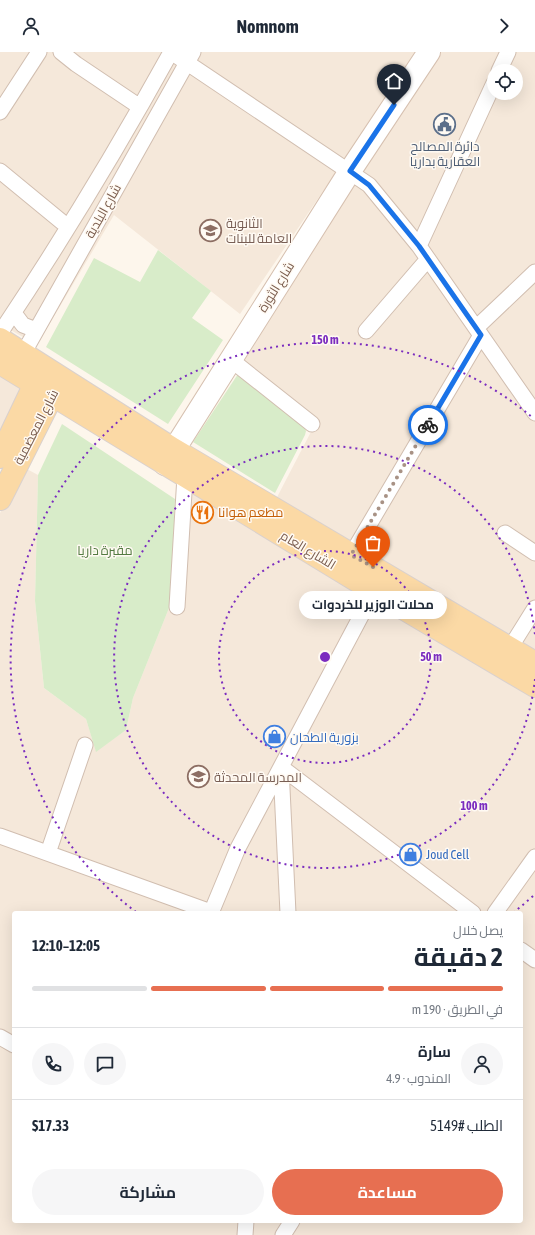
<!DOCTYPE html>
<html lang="ar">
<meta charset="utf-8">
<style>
:root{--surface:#fff;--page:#f6f6f7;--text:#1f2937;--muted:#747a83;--line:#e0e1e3;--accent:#e76f51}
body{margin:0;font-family:"Asap Condensed",Cairo,sans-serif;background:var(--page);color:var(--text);direction:rtl;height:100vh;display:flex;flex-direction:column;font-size:15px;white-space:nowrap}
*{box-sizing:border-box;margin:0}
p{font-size:13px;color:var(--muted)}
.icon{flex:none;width:22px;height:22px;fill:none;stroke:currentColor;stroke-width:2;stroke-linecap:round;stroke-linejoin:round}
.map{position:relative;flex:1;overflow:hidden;direction:ltr}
.side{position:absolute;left:12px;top:859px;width:511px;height:312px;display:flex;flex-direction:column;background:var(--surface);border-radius:4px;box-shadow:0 4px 16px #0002;direction:rtl}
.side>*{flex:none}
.controls{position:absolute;left:487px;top:12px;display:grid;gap:8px}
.controls a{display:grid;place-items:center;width:36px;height:36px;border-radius:50%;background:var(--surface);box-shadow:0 4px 16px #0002;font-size:20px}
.pin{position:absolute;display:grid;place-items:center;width:34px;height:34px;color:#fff;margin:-41px -17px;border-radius:50% 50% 50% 0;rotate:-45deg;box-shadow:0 0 4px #0007}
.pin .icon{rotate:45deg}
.courier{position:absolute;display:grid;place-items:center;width:40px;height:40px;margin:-20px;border:3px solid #1a73e8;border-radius:50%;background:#fff;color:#222;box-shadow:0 1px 5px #0007}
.bubble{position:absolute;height:28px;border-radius:14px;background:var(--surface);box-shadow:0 4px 16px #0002;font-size:13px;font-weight:700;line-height:28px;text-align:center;direction:rtl}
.summary em{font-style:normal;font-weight:700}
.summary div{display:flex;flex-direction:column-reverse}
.summary{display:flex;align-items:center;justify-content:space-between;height:68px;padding:0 20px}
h1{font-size:26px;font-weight:700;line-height:30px}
.bar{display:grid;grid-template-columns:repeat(4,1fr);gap:6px 4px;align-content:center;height:48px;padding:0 20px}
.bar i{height:5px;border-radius:3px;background:var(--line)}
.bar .selected{background:var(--accent)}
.bar p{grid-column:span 4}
.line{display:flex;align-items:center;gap:10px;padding:0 20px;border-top:1px solid var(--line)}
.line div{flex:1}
.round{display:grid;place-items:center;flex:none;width:42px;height:42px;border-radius:21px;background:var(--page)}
.primary-button{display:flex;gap:8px;margin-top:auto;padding:8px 20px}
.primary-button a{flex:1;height:46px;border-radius:24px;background:var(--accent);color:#fff;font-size:16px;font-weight:700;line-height:46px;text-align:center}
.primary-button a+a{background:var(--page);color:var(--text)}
header{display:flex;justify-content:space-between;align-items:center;height:52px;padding:0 20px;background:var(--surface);font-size:18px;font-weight:700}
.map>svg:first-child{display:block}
.residential{fill:#f5e8da;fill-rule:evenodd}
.green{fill:#d8ecc9}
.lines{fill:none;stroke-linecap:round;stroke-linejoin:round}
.street-casing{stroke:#d1beb0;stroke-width:17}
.secondary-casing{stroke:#d6c0b0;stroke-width:24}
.primary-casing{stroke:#dad1cd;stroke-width:24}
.street{stroke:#fff;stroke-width:15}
.secondary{stroke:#fff;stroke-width:22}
.primary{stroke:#fbd9a5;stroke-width:22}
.done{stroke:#a89285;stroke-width:4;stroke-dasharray:0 7.2}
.route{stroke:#1a73e8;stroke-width:5}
.ring{fill:none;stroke:#7b2cbf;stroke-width:2;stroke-dasharray:2 4}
.labels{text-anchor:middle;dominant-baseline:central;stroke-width:3;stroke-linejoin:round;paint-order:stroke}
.service-label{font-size:13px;fill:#4e5e75;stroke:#fffaf3}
.street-label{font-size:13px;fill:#7a5c4d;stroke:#fffaf3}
.education-label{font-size:13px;fill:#785e54;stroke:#fffaf3;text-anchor:start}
.food-label{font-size:13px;fill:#c56008;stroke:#fffaf3;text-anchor:start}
.park-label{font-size:13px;fill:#537a41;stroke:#fffaf3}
.shop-label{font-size:13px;fill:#366cbe;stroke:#fffaf3;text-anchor:start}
.centre{fill:#7b2cbf;stroke:#fffaf3;stroke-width:2}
.ring-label{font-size:12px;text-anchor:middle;font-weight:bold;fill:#7b2cbf;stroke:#fffaf3;stroke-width:3;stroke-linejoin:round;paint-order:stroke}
</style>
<header><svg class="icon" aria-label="forward" viewBox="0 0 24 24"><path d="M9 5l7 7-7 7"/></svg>Nomnom<svg class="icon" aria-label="person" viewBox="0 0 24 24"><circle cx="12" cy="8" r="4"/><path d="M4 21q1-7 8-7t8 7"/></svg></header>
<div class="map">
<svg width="535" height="1183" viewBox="0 0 535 1183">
<rect width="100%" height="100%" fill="#fdf6ec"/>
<path class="residential" d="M 0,0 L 417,0 L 240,262 L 114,163 L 37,293 L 0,272 Z
M 441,0 L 535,0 L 535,1183 L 0,1183 L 0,461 L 25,416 L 38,423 L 35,549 L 44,636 L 86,667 L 96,699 L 126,678 L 133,646 L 171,551 L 180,432 L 260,478 L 314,374 L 237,309 L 347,137 ZM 494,19 L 516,19 L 516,41 L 494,41 ZM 14,861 L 521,861 L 521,1169 L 14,1169 Z
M 0,316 L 29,334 L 0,395 Z"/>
<path class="green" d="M 158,198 L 211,239 L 192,266 L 223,288 L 168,372 L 46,295 L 94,206 L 140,230 Z
M 240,319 L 304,374 L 306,379 L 305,383 L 275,441 L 193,390 Z
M 62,372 L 175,447 L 171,551 L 133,646 L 126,678 L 96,700 L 86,667 L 44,636 L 35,549 L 38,423 Z"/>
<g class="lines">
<defs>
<path id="street" d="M 61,0 L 76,12 L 140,55
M 171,0 L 369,133 L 419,194 L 535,361
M 499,19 L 508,0
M 0,60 L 39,0
M 0,119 L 68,175
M 419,194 L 494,31
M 14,261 L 23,273 L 36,278
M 476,276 L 535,220
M 366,279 L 428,207
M 0,281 C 61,190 118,96 171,0
M 230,307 L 312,372
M 19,309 L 193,0
M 505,481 L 535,501
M 347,510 L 481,283
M 177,555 L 185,424
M 510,596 L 535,556
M 281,715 L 473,861
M 281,716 L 288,861
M 0,784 L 211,860
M 48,801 L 85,693
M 211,861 L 238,796 L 379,530
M 495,861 L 535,805
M 521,898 L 535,908
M 0,985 L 14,993
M 245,1183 L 246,1169
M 283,1183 L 292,1169"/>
<path id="secondary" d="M 165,412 L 350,119 L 429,0"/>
<path id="primary" d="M 0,287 L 173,397 L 535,611
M 0,311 L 374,539 L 535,634
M 0,405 L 41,319
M 0,447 L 59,330"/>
</defs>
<use href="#street" class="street-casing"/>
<use href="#secondary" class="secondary-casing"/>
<use href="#primary" class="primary-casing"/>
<use href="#street" class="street"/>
<use href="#secondary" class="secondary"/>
<use href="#primary" class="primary"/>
</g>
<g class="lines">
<path class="done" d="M 373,515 L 351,503 L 428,373"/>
<path class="route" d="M 394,53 L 350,119 L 369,133 L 419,194 L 481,283 L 428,373"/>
</g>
<g class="ring">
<circle cx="325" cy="605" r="106"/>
<path d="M535 627A211 211 0 1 1 535 583"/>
<path d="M533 844A317 317 0 0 1 514 860M136 860A317 317 0 1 1 533 366"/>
</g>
<defs>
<symbol id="civic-ring" viewBox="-11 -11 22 22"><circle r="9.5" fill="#fffaf3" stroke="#5c6f8a" stroke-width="1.5"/><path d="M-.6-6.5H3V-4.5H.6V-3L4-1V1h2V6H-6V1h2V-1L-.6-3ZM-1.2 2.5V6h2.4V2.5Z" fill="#5c6f8a"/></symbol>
<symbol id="school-ring" viewBox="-11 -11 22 22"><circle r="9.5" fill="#fffaf3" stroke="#8d6e63" stroke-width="1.5"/><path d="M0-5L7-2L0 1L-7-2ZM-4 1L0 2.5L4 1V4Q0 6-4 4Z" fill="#8d6e63"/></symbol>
<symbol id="restaurant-ring" viewBox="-11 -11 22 22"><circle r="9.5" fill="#fffaf3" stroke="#e8710a" stroke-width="1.5"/><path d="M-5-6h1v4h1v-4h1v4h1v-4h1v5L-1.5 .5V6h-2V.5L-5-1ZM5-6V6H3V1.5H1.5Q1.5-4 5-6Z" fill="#e8710a"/></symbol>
<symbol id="shop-ring" viewBox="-11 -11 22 22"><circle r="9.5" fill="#fffaf3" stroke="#3f7fe0" stroke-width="1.5"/><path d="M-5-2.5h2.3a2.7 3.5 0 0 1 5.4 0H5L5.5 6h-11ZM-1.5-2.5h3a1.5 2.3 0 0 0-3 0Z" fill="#3f7fe0"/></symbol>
</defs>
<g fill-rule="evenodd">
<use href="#civic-ring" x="432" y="60" width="25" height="25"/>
<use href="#school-ring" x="198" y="166" width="25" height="25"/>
<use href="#restaurant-ring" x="190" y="448" width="25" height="25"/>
<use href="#shop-ring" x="262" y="672" width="25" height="25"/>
<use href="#school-ring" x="186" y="712" width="25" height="25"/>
<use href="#shop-ring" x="398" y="790" width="25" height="25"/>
</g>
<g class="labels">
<g class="service-label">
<text x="445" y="94">دائرة المصالح<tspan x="445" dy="15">العقارية بداريا</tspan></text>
</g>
<g class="street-label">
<text transform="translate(103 159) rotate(-61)">شارع البلدية</text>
<text transform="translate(276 235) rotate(-58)">شارع الثورة</text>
<text transform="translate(36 375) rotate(-63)">شارع المعضمية</text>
<text transform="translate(308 498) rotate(31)">الشارع العام</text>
</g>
<g class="education-label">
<text x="226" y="171">الثانوية<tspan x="226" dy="15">العامة للبنات</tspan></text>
<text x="214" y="725">المدرسة المحدثة</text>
</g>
<g class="food-label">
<text x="218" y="460">مطعم هوانا</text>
</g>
<g class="park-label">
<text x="105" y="498">مقبرة داريا</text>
</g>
<g class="shop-label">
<text x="290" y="685">بزورية الطحان</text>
<text x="426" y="802">Joud Cell</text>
</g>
</g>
<circle cx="325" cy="605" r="6" class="centre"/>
<g class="ring-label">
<text x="325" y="292">150 m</text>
<text x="431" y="609">50 m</text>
<text x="474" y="758">100 m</text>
</g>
</svg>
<div class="controls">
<a><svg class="icon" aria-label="locate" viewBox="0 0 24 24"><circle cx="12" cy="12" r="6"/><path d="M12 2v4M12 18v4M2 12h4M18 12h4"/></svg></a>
</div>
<div class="pin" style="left:373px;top:515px;background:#ea580c"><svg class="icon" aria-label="bag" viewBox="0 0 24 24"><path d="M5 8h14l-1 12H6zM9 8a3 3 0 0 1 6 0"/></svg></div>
<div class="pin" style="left:394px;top:53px;background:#1f2937"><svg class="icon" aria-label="home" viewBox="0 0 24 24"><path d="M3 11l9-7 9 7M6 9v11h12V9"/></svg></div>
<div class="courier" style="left:428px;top:373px"><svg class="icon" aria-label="bike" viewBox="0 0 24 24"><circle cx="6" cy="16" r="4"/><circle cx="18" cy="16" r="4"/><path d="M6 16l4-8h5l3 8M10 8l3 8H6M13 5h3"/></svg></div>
<div class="bubble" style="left:299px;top:539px;width:148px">محلات الوزير للخردوات</div>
<section class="side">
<div class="summary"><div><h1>2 دقيقة</h1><p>يصل خلال</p></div><em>12:05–12:10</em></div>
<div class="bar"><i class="selected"></i><i class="selected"></i><i class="selected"></i><i></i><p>في الطريق · 190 m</p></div>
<div class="line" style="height:72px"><a class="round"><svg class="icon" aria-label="person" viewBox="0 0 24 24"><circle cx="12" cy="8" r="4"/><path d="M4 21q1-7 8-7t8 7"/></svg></a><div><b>سارة</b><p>المندوب · 4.9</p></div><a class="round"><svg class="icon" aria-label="chat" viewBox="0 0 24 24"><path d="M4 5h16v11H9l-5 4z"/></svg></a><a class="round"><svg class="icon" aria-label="phone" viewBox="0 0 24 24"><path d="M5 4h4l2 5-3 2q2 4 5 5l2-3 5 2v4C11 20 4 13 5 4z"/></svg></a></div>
<div class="line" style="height:52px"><div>الطلب #5149</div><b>$17.33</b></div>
<div class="primary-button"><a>مساعدة</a><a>مشاركة</a></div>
</section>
</div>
